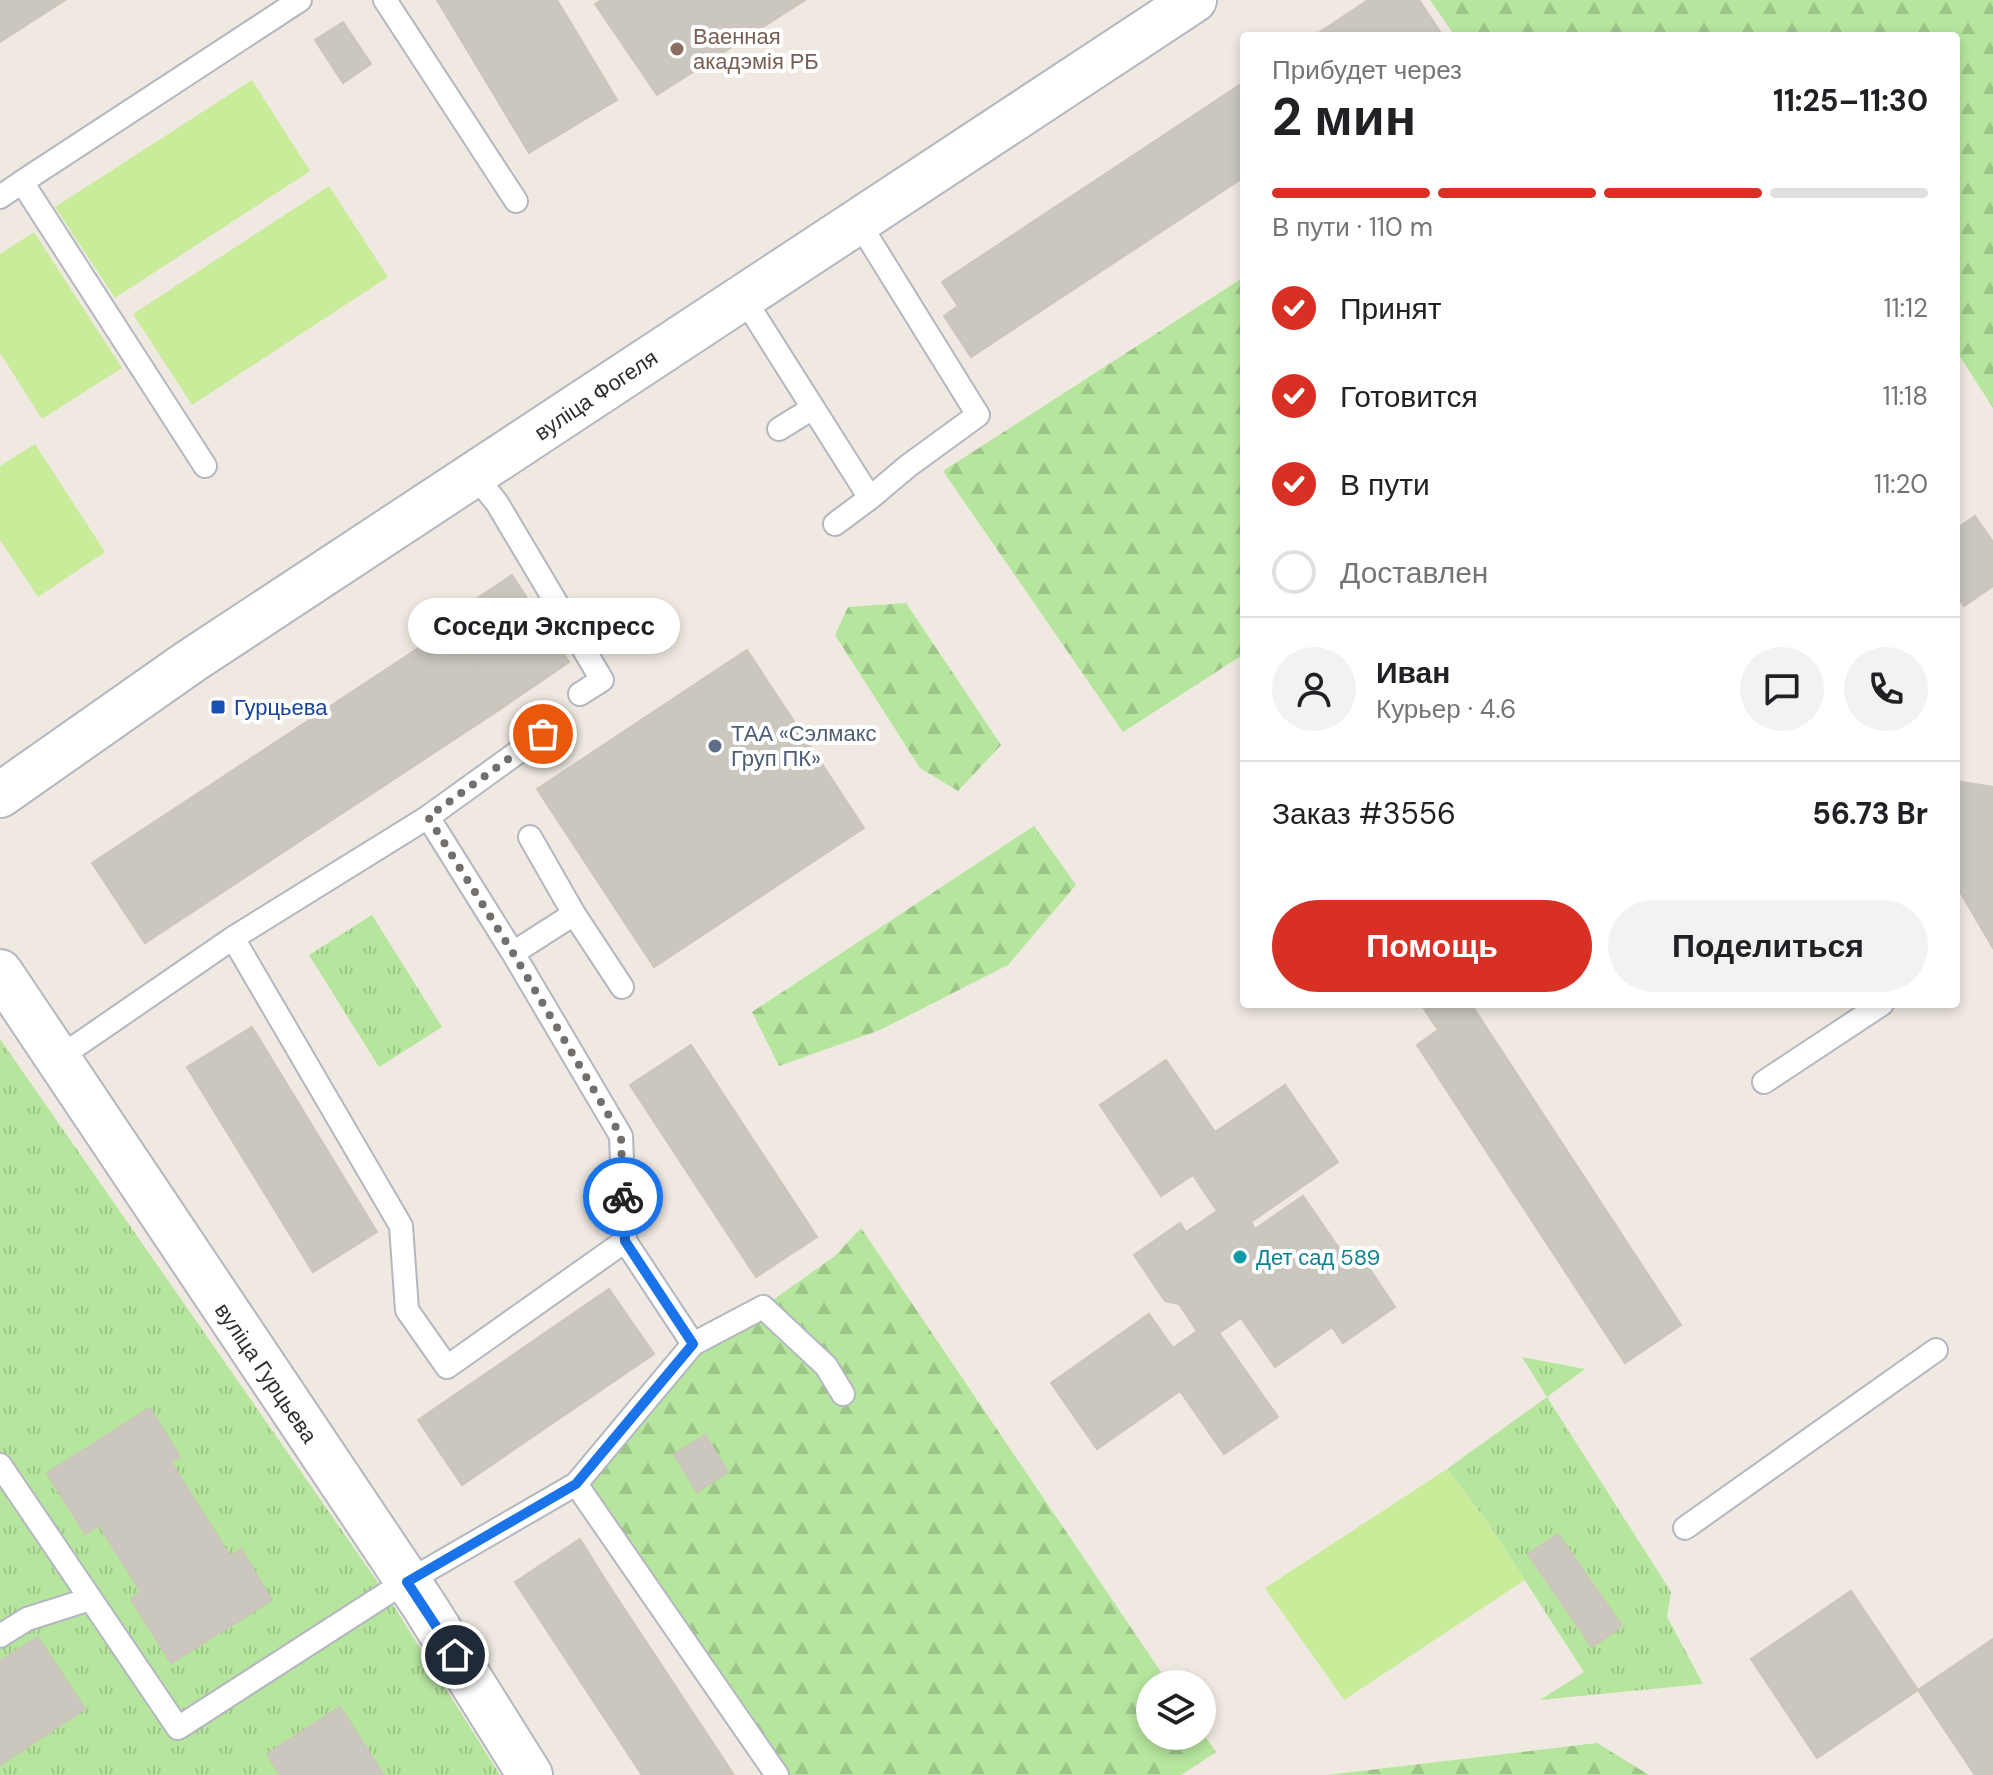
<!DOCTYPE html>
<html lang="ru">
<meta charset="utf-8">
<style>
:root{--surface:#fff;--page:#f2f2f2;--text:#202124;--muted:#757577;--line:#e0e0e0;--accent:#d93025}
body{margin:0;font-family:"DM Sans",sans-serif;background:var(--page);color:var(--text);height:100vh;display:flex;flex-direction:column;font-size:30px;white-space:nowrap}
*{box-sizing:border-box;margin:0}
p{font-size:26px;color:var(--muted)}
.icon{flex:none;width:44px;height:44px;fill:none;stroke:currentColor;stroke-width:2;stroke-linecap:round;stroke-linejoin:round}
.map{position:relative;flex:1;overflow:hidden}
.side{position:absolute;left:1240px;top:32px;width:720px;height:976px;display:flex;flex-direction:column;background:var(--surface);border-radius:8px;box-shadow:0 4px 12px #0003}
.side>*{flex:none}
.fabs{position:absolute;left:1136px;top:1670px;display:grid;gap:16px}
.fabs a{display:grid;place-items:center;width:80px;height:80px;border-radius:50%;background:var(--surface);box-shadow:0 4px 12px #0003;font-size:40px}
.pin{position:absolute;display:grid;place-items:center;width:68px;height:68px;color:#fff;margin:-34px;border:4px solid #fff;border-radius:50%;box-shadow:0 2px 8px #0007}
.courier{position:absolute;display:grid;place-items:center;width:80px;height:80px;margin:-40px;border:6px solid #1a73e8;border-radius:50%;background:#fff;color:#222;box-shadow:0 2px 10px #0007}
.bubble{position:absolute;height:56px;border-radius:28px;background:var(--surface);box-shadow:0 4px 12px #0003;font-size:26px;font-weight:700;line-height:56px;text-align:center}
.summary em{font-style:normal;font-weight:700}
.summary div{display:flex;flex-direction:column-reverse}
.summary{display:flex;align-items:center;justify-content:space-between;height:136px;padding:0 32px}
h1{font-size:52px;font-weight:700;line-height:60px}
.bar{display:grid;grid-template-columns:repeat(4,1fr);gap:12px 8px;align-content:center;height:96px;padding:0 32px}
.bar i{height:10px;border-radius:6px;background:var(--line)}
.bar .on{background:var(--accent)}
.bar p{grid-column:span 4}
.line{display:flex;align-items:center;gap:20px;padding:0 32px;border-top:2px solid var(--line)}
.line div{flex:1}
.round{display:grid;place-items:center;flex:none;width:84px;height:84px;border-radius:42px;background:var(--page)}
ol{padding:0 32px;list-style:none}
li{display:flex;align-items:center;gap:24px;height:88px}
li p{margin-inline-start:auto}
li .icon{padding:8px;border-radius:50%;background:var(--accent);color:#fff;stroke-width:4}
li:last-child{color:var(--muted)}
li i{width:44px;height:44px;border:4px solid var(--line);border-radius:50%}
.cta{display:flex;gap:16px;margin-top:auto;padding:16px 32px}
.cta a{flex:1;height:92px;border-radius:48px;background:var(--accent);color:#fff;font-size:32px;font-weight:700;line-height:92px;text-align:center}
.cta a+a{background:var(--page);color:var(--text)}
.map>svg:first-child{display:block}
.grass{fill:url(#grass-tufts)}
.forest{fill:url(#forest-firs)}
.pitch{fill:#c9ec9a}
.building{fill:#cbc7bf;stroke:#cbc5ba;stroke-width:2}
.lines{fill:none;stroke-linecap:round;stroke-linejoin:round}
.service-casing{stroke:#b4b7c1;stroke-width:26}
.minor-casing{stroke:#b4b7c1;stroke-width:48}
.service{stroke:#fff;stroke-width:22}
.minor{stroke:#fff;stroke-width:44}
.done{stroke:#726f6d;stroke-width:8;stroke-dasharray:0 14.4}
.route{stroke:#1a73e8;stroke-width:10}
.education-dot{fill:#8d6e63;stroke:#fff;stroke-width:3}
.transit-dot{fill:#1a4fb4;stroke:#fff;stroke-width:3}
.service-dot{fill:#5c6f8a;stroke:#fff;stroke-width:3}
.culture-dot{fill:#0f9aa8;stroke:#fff;stroke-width:3}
.labels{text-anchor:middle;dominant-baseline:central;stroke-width:8;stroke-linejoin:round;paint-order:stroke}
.education-label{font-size:22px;fill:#785e54;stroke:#fff;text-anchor:start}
.street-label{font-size:22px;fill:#2e2e2e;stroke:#fff}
.transit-label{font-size:22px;fill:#164399;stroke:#fff;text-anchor:start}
.service-label{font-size:22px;fill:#4e5e75;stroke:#fff;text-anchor:start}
.culture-label{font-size:22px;fill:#0d838f;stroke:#fff;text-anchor:start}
</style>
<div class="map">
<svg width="1993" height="1775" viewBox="0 0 1993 1775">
<defs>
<pattern id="grass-tufts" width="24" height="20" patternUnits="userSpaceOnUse" patternTransform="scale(2)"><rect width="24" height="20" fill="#b6e59e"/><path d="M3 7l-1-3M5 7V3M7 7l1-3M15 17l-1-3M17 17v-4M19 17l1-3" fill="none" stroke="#9dc588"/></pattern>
<pattern id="forest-firs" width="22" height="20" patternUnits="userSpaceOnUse" patternTransform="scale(2)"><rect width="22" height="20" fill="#b6e59e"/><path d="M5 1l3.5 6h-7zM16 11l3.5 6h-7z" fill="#9dc588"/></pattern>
</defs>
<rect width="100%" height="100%" fill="#efe9e1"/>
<path class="grass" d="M 372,915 L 442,1027 L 379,1067 L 309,955 Z
M 0,1039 L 386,1594 L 500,1775 L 0,1775 Z
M 1522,1357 L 1585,1369 L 1547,1397 L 1671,1592 L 1667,1617 L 1703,1684 L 1540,1700 L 1584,1672 L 1488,1523 L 1447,1469 L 1547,1397 Z"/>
<path class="forest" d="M 1430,0 L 1993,0 L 1993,408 L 1956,350 L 1956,36 L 1455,36 Z
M 1244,277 L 1244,654 L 1123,732 L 943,471 Z
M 906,603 L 1001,745 L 958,791 L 920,768 L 835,635 L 848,607 Z
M 1034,826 L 1076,885 L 1008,965 L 880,1030 L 779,1066 L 752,1012 Z
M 861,1228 L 1169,1684 L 1150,1684 L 1150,1736 L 1202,1736 L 1202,1732 L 1216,1752 L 1181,1775 L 777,1775 L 576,1484 L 693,1344 L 763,1307 L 835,1256 Z
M 1597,1743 L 1649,1775 L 1327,1775 Z"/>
<path class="pitch" d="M 252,80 L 310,171 L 115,298 L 55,207 Z
M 329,186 L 388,277 L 192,405 L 133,314 Z
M 34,232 L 122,368 L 42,419 L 0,353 L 0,254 Z
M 35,444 L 105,552 L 38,597 L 0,540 L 0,466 Z
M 1447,1469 L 1488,1523 L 1525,1580 L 1344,1700 L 1265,1588 Z"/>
<path class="building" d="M 0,0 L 65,0 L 0,42 Z
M 437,0 L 557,0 L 617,100 L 529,153 Z
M 601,0 L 805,0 L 657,95 L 595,4 Z
M 1368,0 L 1419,0 L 1443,36 L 1314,36 Z
M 343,22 L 371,64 L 343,83 L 315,40 Z
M 1244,82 L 1244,177 L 971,357 L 944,316 L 958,306 L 942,282 Z
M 1975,516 L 1993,542 L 1993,586 L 1964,606 L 1956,595 L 1956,529 Z
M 512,575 L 569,662 L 502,708 L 443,621 Z
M 449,628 L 502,708 L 145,943 L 92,863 Z
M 747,650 L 864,828 L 654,967 L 537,789 Z
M 1956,781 L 1993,787 L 1993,948 L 1956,885 Z
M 1421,1004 L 1471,1004 L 1681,1325 L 1625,1363 L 1417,1045 L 1438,1030 Z
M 252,1027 L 377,1232 L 313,1272 L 187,1067 Z
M 691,1045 L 817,1237 L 756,1277 L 630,1085 Z
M 1166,1060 L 1215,1132 L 1285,1085 L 1338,1162 L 1251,1222 L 1255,1229 L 1303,1196 L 1352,1267 L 1363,1259 L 1395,1307 L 1343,1343 L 1332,1327 L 1275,1367 L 1241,1318 L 1219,1333 L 1278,1417 L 1224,1454 L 1180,1391 L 1097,1449 L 1051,1383 L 1149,1314 L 1173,1348 L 1197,1331 L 1179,1304 L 1165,1301 L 1134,1255 L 1180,1223 L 1186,1232 L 1217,1211 L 1193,1175 L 1161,1196 L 1100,1105 Z
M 609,1289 L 654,1354 L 462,1485 L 418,1420 Z
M 150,1408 L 180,1457 L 171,1462 L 230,1556 L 241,1549 L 272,1600 L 171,1663 L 131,1599 L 141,1592 L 99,1525 L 85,1534 L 47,1473 Z
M 705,1435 L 728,1472 L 697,1492 L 674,1454 Z
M 1558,1534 L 1622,1626 L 1592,1647 L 1528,1554 Z
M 580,1539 L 606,1581 L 734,1775 L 642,1775 L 515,1582 Z
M 1851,1591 L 1918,1690 L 1817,1758 L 1751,1659 Z
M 38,1637 L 85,1709 L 0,1765 L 0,1661 Z
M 1993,1639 L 1993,1775 L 1975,1775 L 1918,1690 Z
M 340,1707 L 384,1775 L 280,1775 L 267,1754 Z"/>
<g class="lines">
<defs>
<path id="service" d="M 385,0 L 516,201
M 0,197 L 22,182
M 743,297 L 870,498 L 908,466 L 978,415 L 859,223
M 779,429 L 813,408
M 205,466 L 22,182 L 300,0
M 475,476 L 497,503 L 602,680 L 580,694
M 835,524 L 870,498
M 428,817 L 513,953 L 621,1136 L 625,1241 L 693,1344
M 530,837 L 574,914
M 233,938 L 401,1226 L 407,1310 L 447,1367 L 625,1241
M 513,953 L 574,914 L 622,987
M 53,1055 L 76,1046 L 233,938 L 428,817 L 543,734
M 1764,1082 L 1882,1004
M 0,1465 L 178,1728 L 386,1594 L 576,1484 L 693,1344 L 763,1307 L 826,1366 L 843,1394
M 576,1484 L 777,1775
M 1685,1528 L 1936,1350
M 0,1636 L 27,1619 L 90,1599"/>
<path id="minor" d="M 0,795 L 191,661 L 1194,0
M 0,972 L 425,1607 L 530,1775"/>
</defs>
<use href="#service" class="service-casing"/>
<use href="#minor" class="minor-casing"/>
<use href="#service" class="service"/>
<use href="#minor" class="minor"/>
</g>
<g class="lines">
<path class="done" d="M 543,734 L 428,817 L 513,953 L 621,1136 L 623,1197"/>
<path class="route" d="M 455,1655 L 407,1582 L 576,1484 L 693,1344 L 625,1241 L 623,1197"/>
</g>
<circle class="education-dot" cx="677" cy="49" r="8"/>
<rect class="transit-dot" x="210" y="699" width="16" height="16" rx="4"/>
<circle class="service-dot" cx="715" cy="746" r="8"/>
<circle class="culture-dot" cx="1240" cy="1257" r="8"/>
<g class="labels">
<g class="education-label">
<text x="693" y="36">Ваенная<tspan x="693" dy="25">акадэмія РБ</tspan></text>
</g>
<g class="street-label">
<text transform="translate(596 395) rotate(-34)">вуліца Фогеля</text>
<text transform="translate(266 1373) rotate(56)">вуліца Гурцьева</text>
</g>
<g class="transit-label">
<text x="234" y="707">Гурцьева</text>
</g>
<g class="service-label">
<text x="731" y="733">ТАА «Сэлмакс<tspan x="731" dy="25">Груп ПК»</tspan></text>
</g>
<g class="culture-label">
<text x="1256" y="1257">Дет сад 589</text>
</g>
</g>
</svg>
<div class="fabs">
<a><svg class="icon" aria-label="layers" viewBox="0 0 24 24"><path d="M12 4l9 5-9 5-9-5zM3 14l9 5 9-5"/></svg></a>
</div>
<div class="pin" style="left:543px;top:734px;background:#ea580c"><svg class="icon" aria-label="bag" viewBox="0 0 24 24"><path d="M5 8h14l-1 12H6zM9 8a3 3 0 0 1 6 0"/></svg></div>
<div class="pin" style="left:455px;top:1655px;background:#1f2937"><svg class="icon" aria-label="home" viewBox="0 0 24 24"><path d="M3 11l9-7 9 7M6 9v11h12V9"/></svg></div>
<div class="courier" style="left:623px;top:1197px"><svg class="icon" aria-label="bike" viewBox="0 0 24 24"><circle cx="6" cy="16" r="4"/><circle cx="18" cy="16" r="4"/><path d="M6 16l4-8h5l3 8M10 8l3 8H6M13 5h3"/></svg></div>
<div class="bubble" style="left:408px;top:598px;width:272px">Соседи Экспресс</div>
<section class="side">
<div class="summary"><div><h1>2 мин</h1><p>Прибудет через</p></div><em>11:25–11:30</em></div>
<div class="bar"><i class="on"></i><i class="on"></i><i class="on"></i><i></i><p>В пути · 110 m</p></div>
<ol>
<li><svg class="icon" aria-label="check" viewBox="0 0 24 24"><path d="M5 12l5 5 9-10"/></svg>Принят<p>11:12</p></li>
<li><svg class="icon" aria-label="check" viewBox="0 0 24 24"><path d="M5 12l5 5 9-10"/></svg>Готовится<p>11:18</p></li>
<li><svg class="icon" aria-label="check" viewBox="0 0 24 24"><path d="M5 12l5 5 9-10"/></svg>В пути<p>11:20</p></li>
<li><i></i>Доставлен</li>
</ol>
<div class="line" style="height:144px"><a class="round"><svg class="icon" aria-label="person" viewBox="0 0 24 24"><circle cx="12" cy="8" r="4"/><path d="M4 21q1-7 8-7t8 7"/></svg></a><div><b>Иван</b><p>Курьер · 4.6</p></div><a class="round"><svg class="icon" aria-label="chat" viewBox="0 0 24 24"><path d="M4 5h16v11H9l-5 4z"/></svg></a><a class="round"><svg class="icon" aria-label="phone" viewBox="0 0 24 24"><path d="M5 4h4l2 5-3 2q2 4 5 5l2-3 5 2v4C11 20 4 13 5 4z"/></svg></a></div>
<div class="line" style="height:104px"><div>Заказ #3556</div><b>56.73 Br</b></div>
<div class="cta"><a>Помощь</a><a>Поделиться</a></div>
</section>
</div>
